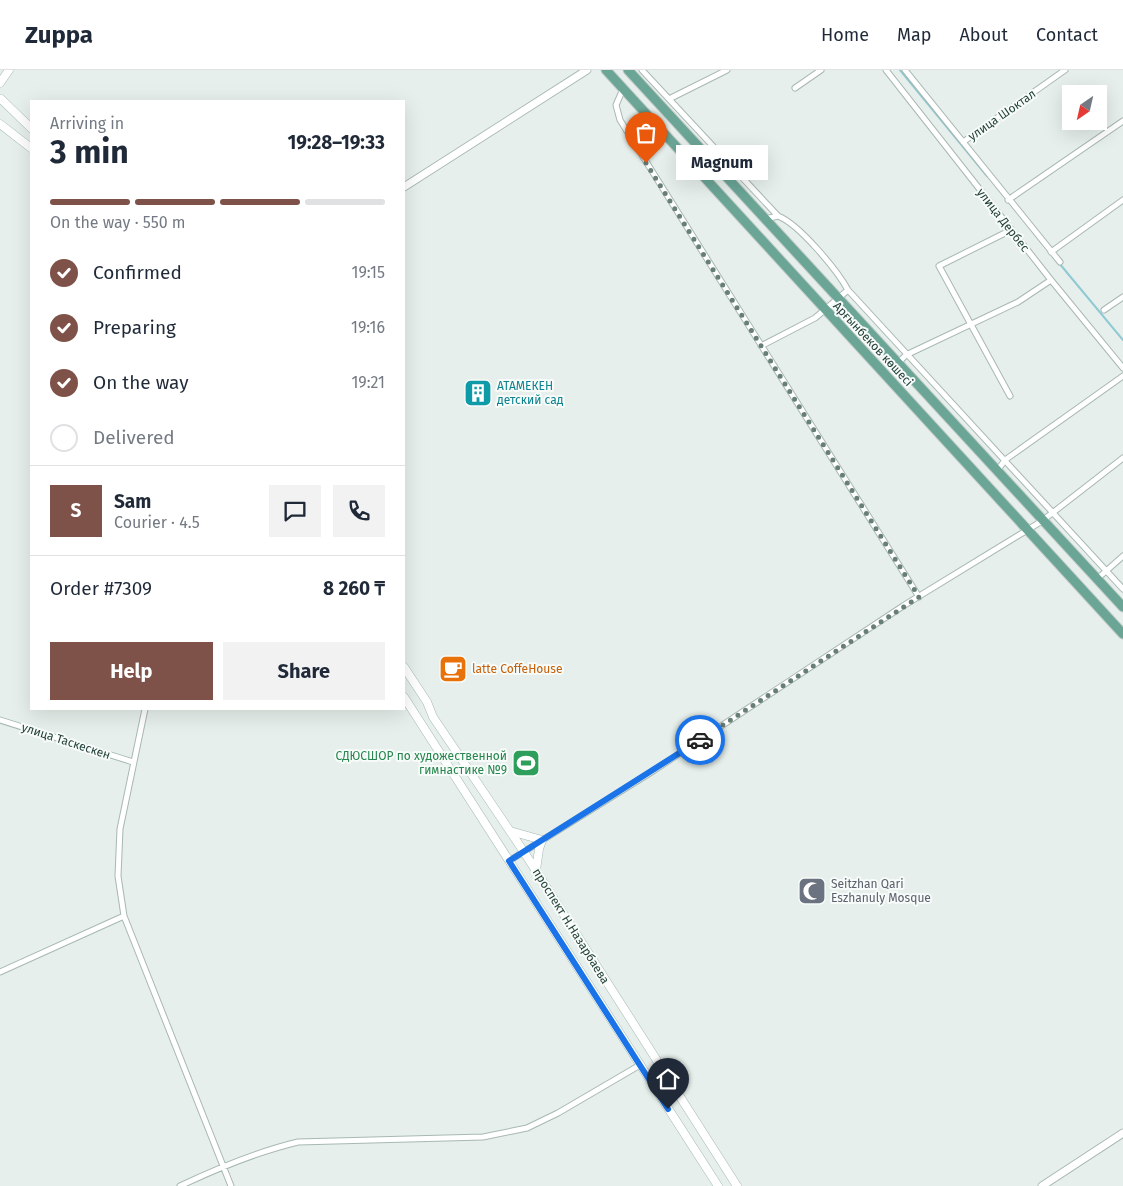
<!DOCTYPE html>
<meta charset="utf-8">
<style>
:root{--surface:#fff;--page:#f2f2f3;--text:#1f2937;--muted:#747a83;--line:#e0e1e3;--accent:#7f5249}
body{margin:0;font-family:"Fira Sans",sans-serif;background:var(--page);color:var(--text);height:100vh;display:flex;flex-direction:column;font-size:19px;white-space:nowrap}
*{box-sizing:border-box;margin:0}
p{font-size:16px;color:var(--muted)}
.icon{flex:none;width:28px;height:28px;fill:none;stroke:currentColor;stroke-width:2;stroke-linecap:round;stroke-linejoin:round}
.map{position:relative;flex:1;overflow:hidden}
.drawer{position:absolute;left:30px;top:30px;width:375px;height:610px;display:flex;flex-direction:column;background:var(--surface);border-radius:0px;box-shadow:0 5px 20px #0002}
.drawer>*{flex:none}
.needle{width:32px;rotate:214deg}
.tools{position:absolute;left:1062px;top:15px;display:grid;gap:10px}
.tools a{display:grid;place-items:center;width:45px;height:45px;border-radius:0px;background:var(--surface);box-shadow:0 5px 20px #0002;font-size:25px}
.pin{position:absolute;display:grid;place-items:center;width:42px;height:42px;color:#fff;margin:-51px -21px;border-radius:50% 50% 50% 0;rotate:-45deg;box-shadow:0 0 5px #0007}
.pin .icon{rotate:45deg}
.courier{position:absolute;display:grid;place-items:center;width:50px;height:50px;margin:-25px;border:4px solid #1a73e8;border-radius:50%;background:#fff;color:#222;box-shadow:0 1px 6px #0007}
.bubble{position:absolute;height:35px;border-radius:0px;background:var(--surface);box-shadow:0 5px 20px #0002;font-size:16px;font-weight:700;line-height:35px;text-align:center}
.head em{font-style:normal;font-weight:700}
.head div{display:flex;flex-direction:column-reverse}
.head{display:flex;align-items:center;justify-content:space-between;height:85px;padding:0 20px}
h1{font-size:32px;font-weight:700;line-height:38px}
.bar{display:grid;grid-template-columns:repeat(4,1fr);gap:8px 5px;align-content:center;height:60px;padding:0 20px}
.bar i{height:6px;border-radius:4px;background:var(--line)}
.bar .selected{background:var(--accent)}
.bar p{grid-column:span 4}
.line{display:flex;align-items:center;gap:12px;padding:0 20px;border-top:1px solid var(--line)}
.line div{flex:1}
.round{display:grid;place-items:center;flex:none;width:52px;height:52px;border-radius:0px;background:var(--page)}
ol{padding:0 20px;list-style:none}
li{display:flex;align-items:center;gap:15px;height:55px}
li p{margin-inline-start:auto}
li .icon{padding:5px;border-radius:50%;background:var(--accent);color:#fff;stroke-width:4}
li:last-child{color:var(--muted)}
li i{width:28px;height:28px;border:2px solid var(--line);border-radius:50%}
.button{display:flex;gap:10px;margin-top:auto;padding:10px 20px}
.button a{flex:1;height:58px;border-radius:0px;background:var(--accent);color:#fff;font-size:20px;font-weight:700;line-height:58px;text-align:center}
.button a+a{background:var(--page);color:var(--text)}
header{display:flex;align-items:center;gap:30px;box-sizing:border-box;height:70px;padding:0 25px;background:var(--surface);border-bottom:1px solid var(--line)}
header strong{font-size:24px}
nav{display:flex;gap:28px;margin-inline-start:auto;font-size:18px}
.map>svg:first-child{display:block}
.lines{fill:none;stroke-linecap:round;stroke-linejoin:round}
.stream{stroke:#8ec9d4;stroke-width:2}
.minor-casing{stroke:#a8b8b2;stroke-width:7}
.tertiary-casing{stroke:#a8b8b2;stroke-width:9}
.secondary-casing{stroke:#a4bbb3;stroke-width:9}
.primary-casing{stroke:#c2cac8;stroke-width:11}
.minor{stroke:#fff;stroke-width:5}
.tertiary{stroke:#fff;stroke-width:7}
.secondary{stroke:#fff;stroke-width:8}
.primary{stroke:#6aa596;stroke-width:9}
.done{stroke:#687f78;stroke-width:5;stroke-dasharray:0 9}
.route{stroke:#1a73e8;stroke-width:6}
.labels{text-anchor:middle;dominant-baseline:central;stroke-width:4;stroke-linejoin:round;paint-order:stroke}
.street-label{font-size:12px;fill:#24423a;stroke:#f7fbf9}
.culture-label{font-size:12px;fill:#0d838f;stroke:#f7fbf9;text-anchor:start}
.food-label{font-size:12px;fill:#c56008;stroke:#f7fbf9;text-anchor:start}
.leisure-label{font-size:12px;fill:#27864d;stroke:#f7fbf9;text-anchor:end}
.worship-label{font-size:12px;fill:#5b616d;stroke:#f7fbf9;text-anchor:start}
</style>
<header>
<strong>Zuppa</strong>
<nav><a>Home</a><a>Map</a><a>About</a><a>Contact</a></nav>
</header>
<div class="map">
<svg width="1123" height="1116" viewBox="0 0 1123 1116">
<rect width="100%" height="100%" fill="#e6efeb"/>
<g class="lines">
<path class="stream" d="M 900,0 L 987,106
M 1059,193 L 1123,270"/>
<defs>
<path id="minor" d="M 642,0 L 778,146
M 886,0 L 1051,210 L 1123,298
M 905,0 L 1060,192
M 795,18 L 821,0
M 623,19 L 616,35 L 620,50 L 919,527
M 669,29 L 727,0
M 963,72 L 1065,0
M 1008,130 L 1123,51
M 1051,182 L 1123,130
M 848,220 L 1123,519
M 1104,240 L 1123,227
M 761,276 L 815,248 L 848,220 C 837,200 799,154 778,146 L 765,149
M 898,293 L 906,285 L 1018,232 L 1051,210
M 1010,326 L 939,196 L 1011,160
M 997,401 L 1005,390 L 1123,306
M 1097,509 L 1123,486
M 0,650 L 133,692
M 509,791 L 650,703 L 903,536 L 1042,451 L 1123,388
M 124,846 L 231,1116
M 0,902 L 124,846 L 118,806 L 120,759 L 145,639
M 180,1116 C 218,1098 256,1082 298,1072 L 483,1067 L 527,1058 L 558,1043 L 640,995"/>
<path id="tertiary" d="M 404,117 L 587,0
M 1042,1116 L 1123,1063"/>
<path id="secondary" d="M 0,13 L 9,0
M 1,29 L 31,58
M 0,54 L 31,78
M 404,597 L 427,632 L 433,647 L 524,782 L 737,1116
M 404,627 L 718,1116
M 510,761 L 542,770 L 539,779 L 536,800"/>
<path id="primary" d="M 606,0 L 1123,564
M 628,0 L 1123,537"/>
</defs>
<use href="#minor" class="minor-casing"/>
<use href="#tertiary" class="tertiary-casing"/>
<use href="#secondary" class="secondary-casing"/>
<use href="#primary" class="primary-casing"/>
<use href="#minor" class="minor"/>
<use href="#tertiary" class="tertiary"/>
<use href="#secondary" class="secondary"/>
<use href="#primary" class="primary"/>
</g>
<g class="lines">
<path class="done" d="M 646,93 L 919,527 L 700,670"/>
<path class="route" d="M 668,1039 L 509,791 L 700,670"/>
</g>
<defs>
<symbol id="building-square" viewBox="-11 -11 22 22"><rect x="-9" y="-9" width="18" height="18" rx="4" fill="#0f9aa8" stroke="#f7fbf9"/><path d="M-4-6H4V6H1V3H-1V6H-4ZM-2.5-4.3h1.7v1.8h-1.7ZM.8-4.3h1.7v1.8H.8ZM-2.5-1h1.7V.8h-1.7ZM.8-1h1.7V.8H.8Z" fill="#fff"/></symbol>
<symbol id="cafe-square" viewBox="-11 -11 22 22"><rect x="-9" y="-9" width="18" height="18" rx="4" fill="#e8710a" stroke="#f7fbf9"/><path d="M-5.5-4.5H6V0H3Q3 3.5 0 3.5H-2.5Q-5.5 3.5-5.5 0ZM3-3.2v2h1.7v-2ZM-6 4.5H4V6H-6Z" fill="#fff"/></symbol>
<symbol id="stadium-square" viewBox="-11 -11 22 22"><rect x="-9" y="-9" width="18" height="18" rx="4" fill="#2e9e5b" stroke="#f7fbf9"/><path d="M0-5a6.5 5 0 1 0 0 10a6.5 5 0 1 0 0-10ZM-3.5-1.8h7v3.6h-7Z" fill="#fff"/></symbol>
<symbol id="mosque-square" viewBox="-11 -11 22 22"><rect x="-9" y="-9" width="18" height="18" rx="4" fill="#6b7280" stroke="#f7fbf9"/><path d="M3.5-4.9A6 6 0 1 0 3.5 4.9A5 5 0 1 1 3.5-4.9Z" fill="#fff"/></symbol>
</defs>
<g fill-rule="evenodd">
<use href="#building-square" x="462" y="307" width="32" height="32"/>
<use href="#cafe-square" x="437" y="583" width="32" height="32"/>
<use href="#stadium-square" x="510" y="677" width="32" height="32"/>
<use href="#mosque-square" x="796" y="805" width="32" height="32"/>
</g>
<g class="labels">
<g class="street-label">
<text transform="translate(1002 45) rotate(-35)">улица Шоктал</text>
<text transform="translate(1003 150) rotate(52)">улица Дербес</text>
<text transform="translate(873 274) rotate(47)">Арғынбеков көшесі</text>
<text transform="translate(66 671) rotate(18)">улица Таскескен</text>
<text transform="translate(571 856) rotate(58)">проспект Н.Назарбаева</text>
</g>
<g class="culture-label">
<text x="497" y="316">АТАМЕКЕН<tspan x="497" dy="14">детский сад</tspan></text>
</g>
<g class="food-label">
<text x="472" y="599">latte CoffeHouse</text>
</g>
<g class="leisure-label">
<text x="507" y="686">СДЮСШОР по художественной<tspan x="507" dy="14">гимнастике №9</tspan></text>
</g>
<g class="worship-label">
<text x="831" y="814">Seitzhan Qari<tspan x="831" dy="14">Eszhanuly Mosque</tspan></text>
</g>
</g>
</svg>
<div class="tools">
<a><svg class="needle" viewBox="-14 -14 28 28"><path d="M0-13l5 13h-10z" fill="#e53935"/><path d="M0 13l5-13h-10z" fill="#747a83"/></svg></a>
</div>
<div class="pin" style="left:646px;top:93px;background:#ea580c"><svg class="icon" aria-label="bag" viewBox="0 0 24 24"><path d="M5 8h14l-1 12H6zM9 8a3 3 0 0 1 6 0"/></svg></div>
<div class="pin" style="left:668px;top:1039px;background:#1f2937"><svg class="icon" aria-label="home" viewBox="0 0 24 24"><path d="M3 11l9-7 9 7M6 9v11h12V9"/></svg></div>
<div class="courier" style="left:700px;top:670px"><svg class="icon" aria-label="car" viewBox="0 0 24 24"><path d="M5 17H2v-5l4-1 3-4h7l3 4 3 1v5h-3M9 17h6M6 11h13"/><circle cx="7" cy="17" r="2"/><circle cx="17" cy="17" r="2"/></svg></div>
<div class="bubble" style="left:676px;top:75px;width:92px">Magnum</div>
<section class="drawer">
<div class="head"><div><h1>3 min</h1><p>Arriving in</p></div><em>19:28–19:33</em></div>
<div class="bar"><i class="selected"></i><i class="selected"></i><i class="selected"></i><i></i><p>On the way · 550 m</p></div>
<ol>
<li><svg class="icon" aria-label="check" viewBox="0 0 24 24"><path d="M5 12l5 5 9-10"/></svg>Confirmed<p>19:15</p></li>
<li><svg class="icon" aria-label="check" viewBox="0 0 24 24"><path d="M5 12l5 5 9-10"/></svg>Preparing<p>19:16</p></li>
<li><svg class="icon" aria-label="check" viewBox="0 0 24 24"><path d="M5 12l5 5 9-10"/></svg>On the way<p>19:21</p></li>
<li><i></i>Delivered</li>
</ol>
<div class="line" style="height:90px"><b class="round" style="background:var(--accent);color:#fff">S</b><div><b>Sam</b><p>Courier · 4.5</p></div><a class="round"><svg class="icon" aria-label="chat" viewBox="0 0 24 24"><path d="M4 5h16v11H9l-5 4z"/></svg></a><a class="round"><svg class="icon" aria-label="phone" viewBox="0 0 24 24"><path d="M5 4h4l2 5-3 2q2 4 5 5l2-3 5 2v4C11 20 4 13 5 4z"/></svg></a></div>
<div class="line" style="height:65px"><div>Order #7309</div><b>8 260 ₸</b></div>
<div class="button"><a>Help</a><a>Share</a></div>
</section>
</div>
